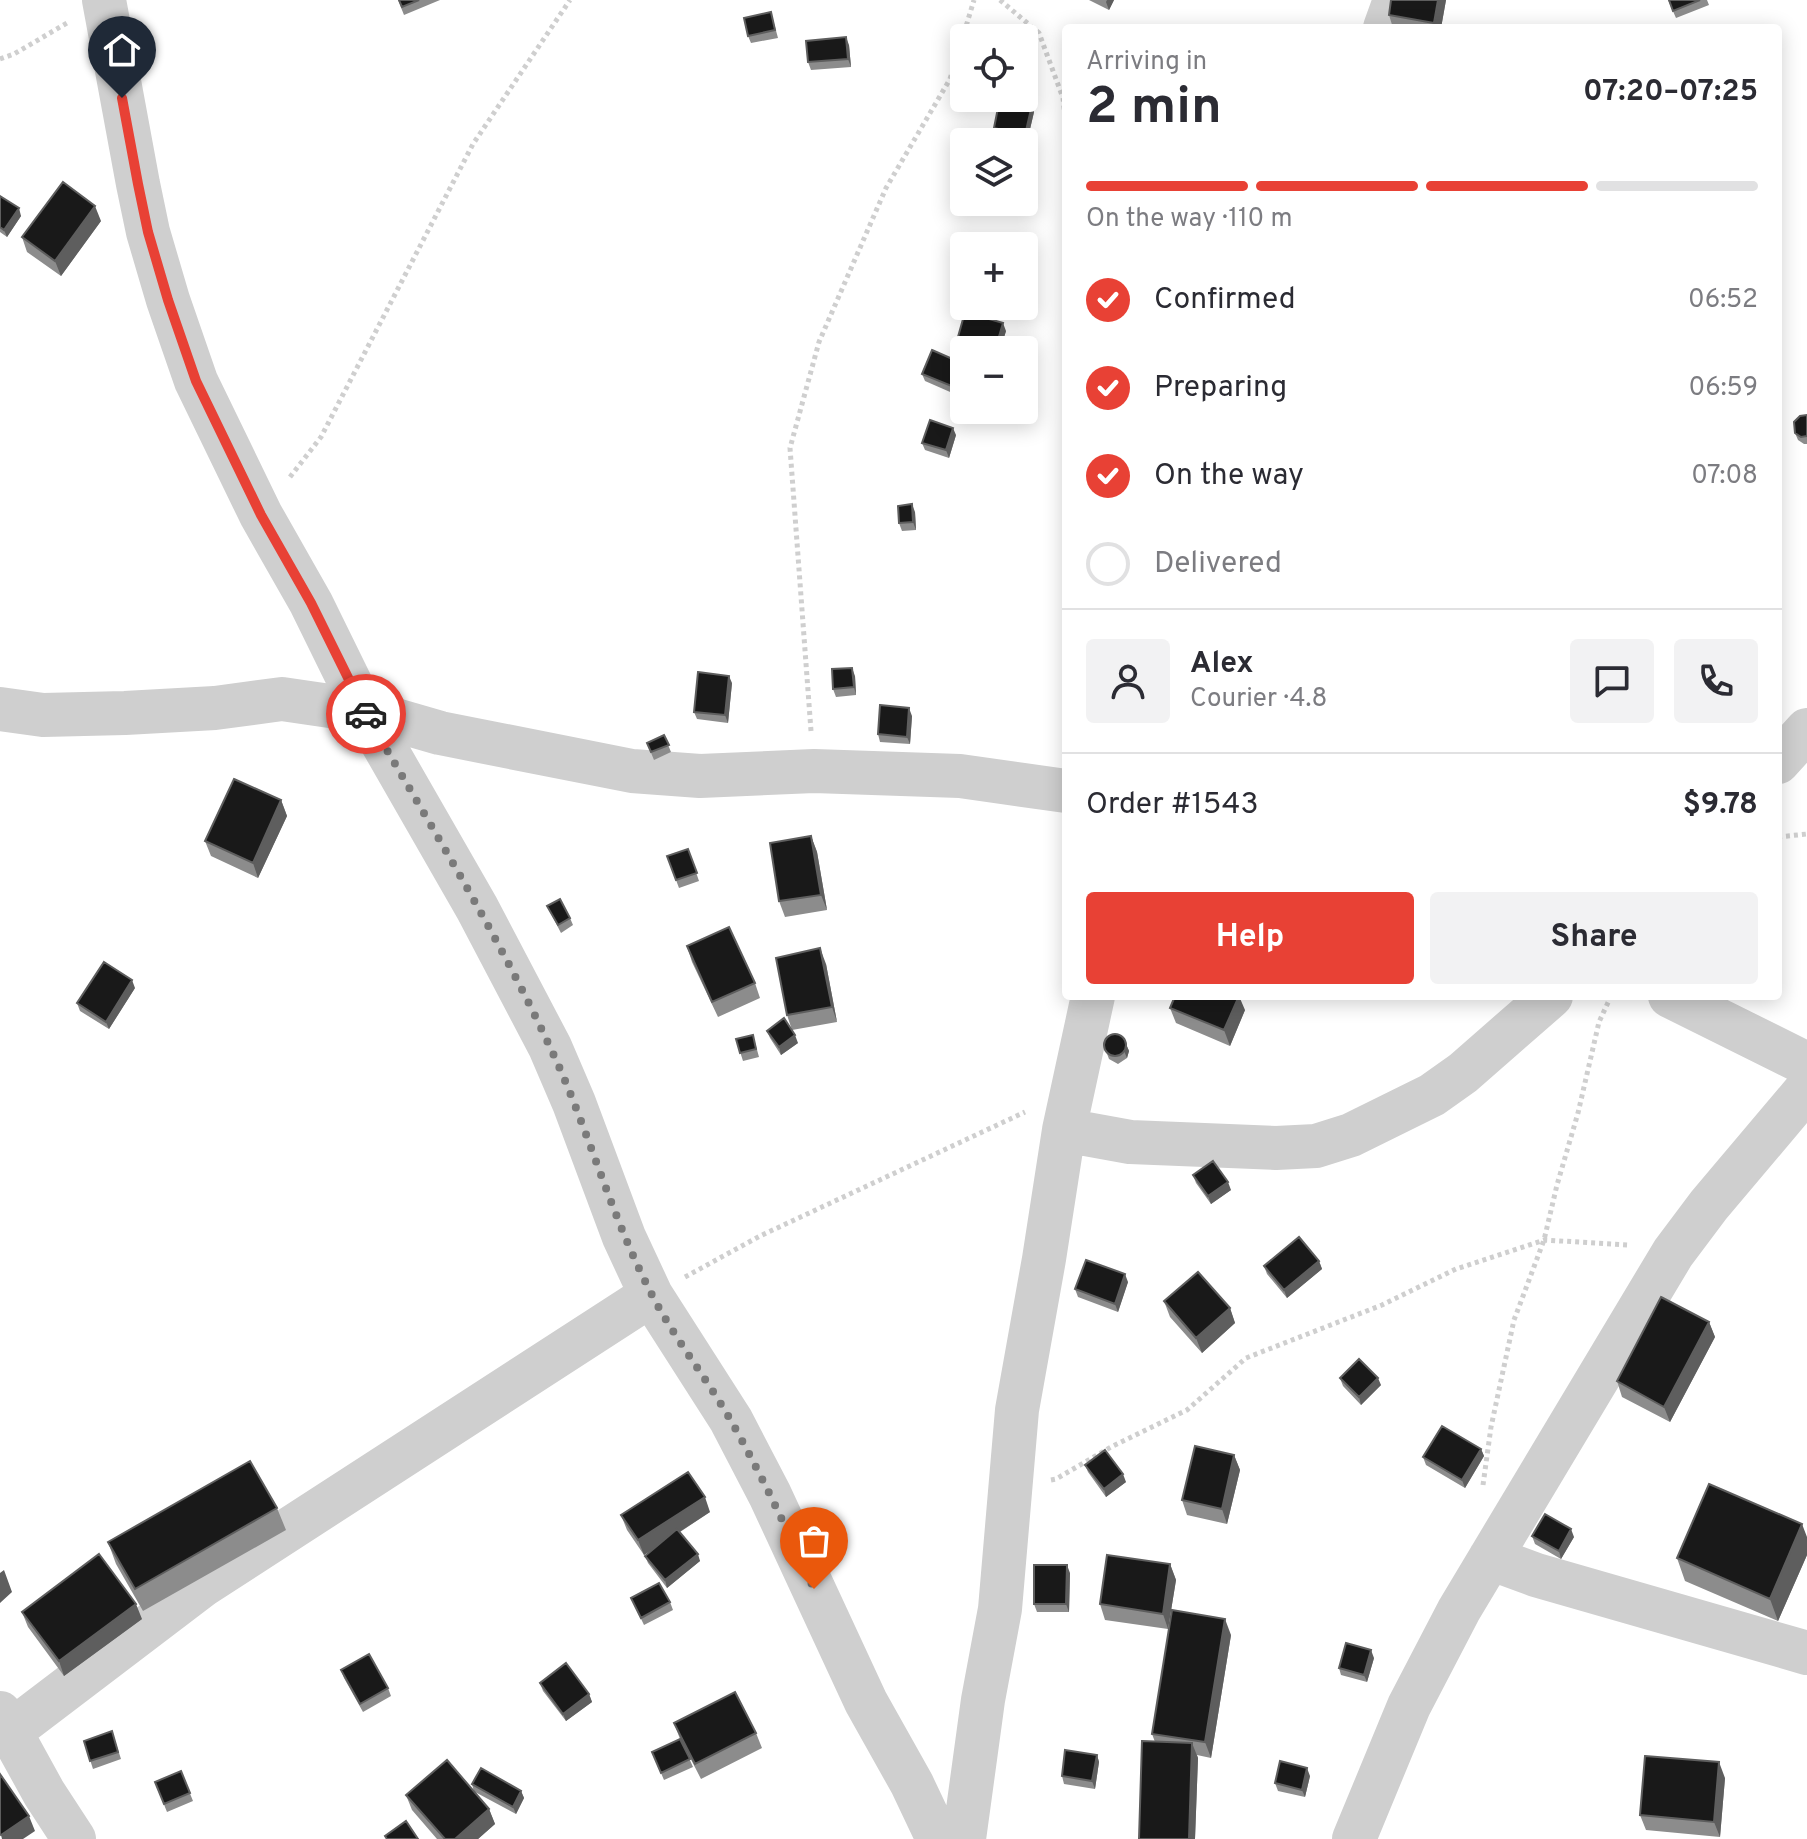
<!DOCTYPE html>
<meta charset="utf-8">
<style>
:root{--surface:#fff;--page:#f2f2f3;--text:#2b2b33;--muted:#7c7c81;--line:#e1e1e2;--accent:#e84135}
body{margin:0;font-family:Overpass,sans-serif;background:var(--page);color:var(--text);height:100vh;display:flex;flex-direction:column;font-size:30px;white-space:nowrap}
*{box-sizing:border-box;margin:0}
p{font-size:26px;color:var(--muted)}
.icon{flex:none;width:44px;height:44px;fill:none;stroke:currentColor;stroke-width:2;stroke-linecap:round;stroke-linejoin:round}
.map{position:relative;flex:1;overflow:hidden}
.drawer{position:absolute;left:1062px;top:24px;width:720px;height:976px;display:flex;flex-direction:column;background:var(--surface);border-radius:8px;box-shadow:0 4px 20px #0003}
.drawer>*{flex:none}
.fabs{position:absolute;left:950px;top:24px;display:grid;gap:16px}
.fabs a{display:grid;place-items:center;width:88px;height:88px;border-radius:8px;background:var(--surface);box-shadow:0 4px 20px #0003;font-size:40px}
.pin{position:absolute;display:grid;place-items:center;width:68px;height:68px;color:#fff;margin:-82px -34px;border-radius:50% 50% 50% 0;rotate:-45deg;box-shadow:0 0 8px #0007}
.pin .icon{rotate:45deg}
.courier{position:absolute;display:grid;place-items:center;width:80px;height:80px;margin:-40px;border:6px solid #e84135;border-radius:50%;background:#fff;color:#222;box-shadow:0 2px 10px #0007}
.head em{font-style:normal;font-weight:700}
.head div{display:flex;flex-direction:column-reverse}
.head{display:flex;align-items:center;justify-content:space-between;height:136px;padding:0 24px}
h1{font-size:52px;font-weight:700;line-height:60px}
.bar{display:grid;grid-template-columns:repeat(4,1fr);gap:12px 8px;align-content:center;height:96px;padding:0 24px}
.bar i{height:10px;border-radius:6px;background:var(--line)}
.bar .on{background:var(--accent)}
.bar p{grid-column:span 4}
.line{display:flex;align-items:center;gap:20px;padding:0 24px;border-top:2px solid var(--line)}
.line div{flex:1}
.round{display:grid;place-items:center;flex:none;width:84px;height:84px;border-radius:8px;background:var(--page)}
ol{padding:0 24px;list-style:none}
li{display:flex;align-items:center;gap:24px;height:88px}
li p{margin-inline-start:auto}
li .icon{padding:8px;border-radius:50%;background:var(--accent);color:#fff;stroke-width:4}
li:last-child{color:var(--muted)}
li i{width:44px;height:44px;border:4px solid var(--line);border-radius:50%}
.button{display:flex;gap:16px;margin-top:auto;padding:16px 24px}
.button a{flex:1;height:92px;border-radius:8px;background:var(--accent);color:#fff;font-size:32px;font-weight:700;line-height:92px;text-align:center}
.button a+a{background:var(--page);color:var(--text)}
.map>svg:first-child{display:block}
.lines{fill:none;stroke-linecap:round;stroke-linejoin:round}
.path{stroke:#cfcfcf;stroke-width:5;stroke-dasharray:4 4;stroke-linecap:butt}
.minor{stroke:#cfcfcf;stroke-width:44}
.wall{fill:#8c8c8c}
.shaded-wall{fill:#5e5e5e}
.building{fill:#191919;stroke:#5e5e5e;stroke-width:2}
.done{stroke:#7a7a7a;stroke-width:8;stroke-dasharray:0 14.4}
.route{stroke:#e84135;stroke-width:10}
</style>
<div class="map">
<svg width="1807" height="1839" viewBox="0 0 1807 1839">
<rect width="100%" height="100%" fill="#fff"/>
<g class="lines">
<path class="path" d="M 1000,0 L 1039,33 L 1063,98 L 1066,126
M 0,59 L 14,54 L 67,23
M 290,477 L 321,437 L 473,144 L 570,0
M 811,731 L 790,448 L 819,342 L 886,188 L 950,79 L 974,0
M 1778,837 L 1807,834
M 685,1277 L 760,1236 L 1025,1112
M 1051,1480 L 1056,1479 L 1111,1447 L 1187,1410 L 1246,1358 L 1382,1305 L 1456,1269 L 1544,1240 L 1629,1245
M 1483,1485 L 1491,1427 L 1514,1320 L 1544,1240 L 1557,1185 L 1578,1113 L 1599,1022 L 1611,996"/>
<path class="minor" d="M 104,0 L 138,184 L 148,232 L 168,300 L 196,381 L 261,515 L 311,603 L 364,711 L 477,908 L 550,1047 L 574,1103 L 624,1237 L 651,1295 L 731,1420 L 770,1495 L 866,1702 L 912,1784 L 938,1839
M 1385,28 L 1395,0
M 0,709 L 43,715 L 125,713 L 215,708 L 282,699 L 364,711 L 440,733 L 632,771 L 700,776 L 814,771 L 960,776 L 1066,791
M 1778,762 L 1807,730
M 1670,996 L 1807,1064
M 1064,1130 L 1130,1142 L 1276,1148 L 1316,1146 L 1351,1135 L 1432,1095 L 1463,1073 L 1551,996
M 1490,1558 L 1536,1575 L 1807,1653
M 0,1713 L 44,1793 L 74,1839
M 11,1731 L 203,1585 L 651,1295
M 964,1839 L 983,1700 L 1000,1609 L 1017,1410 L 1044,1259 L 1064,1130 L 1093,996
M 1354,1839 L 1409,1706 L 1459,1610 L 1673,1253 L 1709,1205 L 1807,1089"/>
</g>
<path class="wall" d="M 398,0 L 440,0 L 404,15 Z
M 1089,0 L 1114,0 L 1109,10 Z
M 1391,0 L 1446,0 L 1441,28 L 1393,28 L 1389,15 Z
M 1668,0 L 1707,0 L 1709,5 L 1676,18 Z
M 771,12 L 778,38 L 751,43 L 748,36 Z
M 849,45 L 851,67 L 811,70 L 808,62 Z
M 1034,112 L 1027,142 L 996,136 L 994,128 Z
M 0,196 L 21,216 L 7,237 L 0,232 Z
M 978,202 L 1022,202 L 1020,211 Z
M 101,221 L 61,276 L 27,252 L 22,237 Z
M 1006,331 L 1000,350 L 964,350 L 964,353 L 958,352 L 956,344 Z
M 964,364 L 957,395 L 925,381 L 922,374 Z
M 1807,415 L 1807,444 L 1804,444 L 1798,440 L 1795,433 Z
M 956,435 L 949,458 L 925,450 L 922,443 Z
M 915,512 L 916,530 L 902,531 L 899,523 Z
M 855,676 L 856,695 L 836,697 L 833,689 Z
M 732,683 L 728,723 L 697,719 L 694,712 Z
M 912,716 L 910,744 L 880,742 L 878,734 Z
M 664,735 L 671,752 L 654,760 L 647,743 Z
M 281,800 L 287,816 L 258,878 L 211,856 L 205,841 Z
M 811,836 L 817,852 L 827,910 L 785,917 L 779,901 Z
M 688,849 L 699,881 L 679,888 L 667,856 Z
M 547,906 L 570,918 L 573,925 L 561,933 Z
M 687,946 L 755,983 L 760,998 L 718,1017 L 692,962 Z
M 826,964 L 837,1022 L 792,1030 L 787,1015 Z
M 135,988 L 109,1029 L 80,1011 L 77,1003 Z
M 1170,1008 L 1245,1010 L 1230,1046 L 1176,1023 Z
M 767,1031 L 798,1043 L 781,1055 L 770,1038 Z
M 753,1035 L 759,1057 L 743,1061 L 736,1039 Z
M 1126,1044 L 1129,1051 L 1127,1058 L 1118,1064 L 1109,1059 L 1106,1051 Z
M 1193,1175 L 1231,1190 L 1211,1204 L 1196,1183 Z
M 1319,1261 L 1322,1269 L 1287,1298 L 1267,1274 L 1264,1266 Z
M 1128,1282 L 1118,1312 L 1078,1297 L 1075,1289 Z
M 1164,1301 L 1230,1308 L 1235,1323 L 1202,1353 L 1170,1317 Z
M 1709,1322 L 1715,1337 L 1670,1422 L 1622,1397 L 1617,1381 Z
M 1340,1378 L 1381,1385 L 1361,1405 L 1343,1386 Z
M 1481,1449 L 1484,1456 L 1465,1488 L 1426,1465 L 1423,1457 Z
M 1234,1455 L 1240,1470 L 1227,1524 L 1187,1515 L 1182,1500 Z
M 1085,1465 L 1126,1482 L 1106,1497 L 1088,1472 Z
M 277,1508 L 286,1530 L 143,1611 L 116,1564 L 108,1542 Z
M 710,1512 L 680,1532 L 700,1561 L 667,1588 L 648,1563 L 645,1556 L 653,1549 L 644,1555 L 627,1530 L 621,1515 Z
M 1532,1536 L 1574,1537 L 1561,1559 L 1535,1544 Z
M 1807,1537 L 1807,1555 L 1778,1621 L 1685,1581 L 1677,1558 Z
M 1170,1564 L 1176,1580 L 1168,1629 L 1105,1620 L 1100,1604 Z
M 1070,1573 L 1069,1612 L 1037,1612 L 1034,1604 Z
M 631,1598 L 670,1602 L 673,1610 L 644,1625 Z
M 22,1612 L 142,1619 L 64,1676 L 28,1627 Z
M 1231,1635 L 1211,1758 L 1197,1755 L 1198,1758 L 1195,1839 L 1139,1839 L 1155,1742 L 1152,1734 Z
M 1374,1658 L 1367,1682 L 1341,1675 L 1339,1668 Z
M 341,1670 L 388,1688 L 391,1696 L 363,1712 L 344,1678 Z
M 540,1683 L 589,1694 L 592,1702 L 566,1721 L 543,1691 Z
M 674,1723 L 756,1733 L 762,1748 L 701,1779 L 681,1740 L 693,1767 L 664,1780 L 652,1752 L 680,1739 Z
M 112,1731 L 121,1759 L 93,1769 L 84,1741 Z
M 1097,1755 L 1099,1762 L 1095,1789 L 1064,1784 L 1062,1776 Z
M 181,1771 L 193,1801 L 167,1812 L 155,1782 Z
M 1310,1776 L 1305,1797 L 1278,1791 L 1275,1783 Z
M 1725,1778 L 1720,1837 L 1646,1830 L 1640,1815 Z
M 472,1784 L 521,1791 L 524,1798 L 516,1814 L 475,1792 L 489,1809 L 495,1824 L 478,1839 L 437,1839 L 412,1810 L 406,1795 L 474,1792 Z"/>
<path class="shaded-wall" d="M 1107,0 L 1114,0 L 1109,10 L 1106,2 Z
M 1438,0 L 1446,0 L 1441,28 L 1436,28 L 1434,23 Z
M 846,37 L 849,45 L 851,67 L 848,59 Z
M 1032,105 L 1034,112 L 1027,142 L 1025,135 Z
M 1018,202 L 1022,202 L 1020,211 L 1017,204 Z
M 95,206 L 101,221 L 61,276 L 55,261 Z
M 19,208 L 21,216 L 7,237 L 4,230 Z
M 1003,323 L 1006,331 L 1000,350 L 995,350 Z
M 964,364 L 964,378 L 957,395 L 954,387 Z
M 953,428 L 956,435 L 949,458 L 946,450 Z
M 912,504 L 915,512 L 916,530 L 913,522 Z
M 852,668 L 855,676 L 856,695 L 854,687 Z
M 729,676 L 732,683 L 728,723 L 725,715 Z
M 909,708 L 912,716 L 910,744 L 907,737 Z
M 281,800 L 287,816 L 258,878 L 253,863 Z
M 811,836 L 817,852 L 827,910 L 821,895 Z
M 820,948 L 826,964 L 837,1022 L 832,1007 Z
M 132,980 L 135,988 L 109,1029 L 106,1022 Z
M 1239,996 L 1245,1010 L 1230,1046 L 1224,1030 Z
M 795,1035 L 798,1043 L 781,1055 L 779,1047 Z
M 1126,1044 L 1129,1051 L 1127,1058 L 1124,1051 Z
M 1228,1182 L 1231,1190 L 1211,1204 L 1208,1196 Z
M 1319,1261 L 1322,1269 L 1287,1298 L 1284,1290 Z
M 1125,1274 L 1128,1282 L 1118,1312 L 1115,1304 Z
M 1230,1308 L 1235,1323 L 1202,1353 L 1196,1338 Z
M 1709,1322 L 1715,1337 L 1670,1422 L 1664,1407 Z
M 1378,1378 L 1381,1385 L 1361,1405 L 1359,1397 Z
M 1481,1449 L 1484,1456 L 1465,1488 L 1462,1480 Z
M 1234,1455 L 1240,1470 L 1227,1524 L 1222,1509 Z
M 1123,1474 L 1126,1482 L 1106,1497 L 1104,1489 Z
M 705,1497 L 710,1512 L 644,1555 L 638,1540 Z
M 1802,1524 L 1807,1537 L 1807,1555 L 1778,1621 L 1770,1599 Z
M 1571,1529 L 1574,1537 L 1561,1559 L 1559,1551 Z
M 698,1554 L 700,1561 L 667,1588 L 665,1580 Z
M 1170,1564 L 1176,1580 L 1168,1629 L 1163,1614 Z
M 1067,1565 L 1070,1573 L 1069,1612 L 1066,1604 Z
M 4,1570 L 12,1592 L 0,1603 L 0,1573 Z
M 136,1604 L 142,1619 L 64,1676 L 59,1661 Z
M 1225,1619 L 1231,1635 L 1211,1758 L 1205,1742 Z
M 1371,1650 L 1374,1658 L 1367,1682 L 1364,1675 Z
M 589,1694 L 592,1702 L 566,1721 L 563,1714 Z
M 1192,1743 L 1198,1758 L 1195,1839 L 1189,1839 Z
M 1097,1755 L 1099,1762 L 1095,1789 L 1092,1781 Z
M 1719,1762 L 1725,1778 L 1720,1837 L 1714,1822 Z
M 1307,1768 L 1310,1776 L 1305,1797 L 1302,1790 Z
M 521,1791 L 524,1798 L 516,1814 L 513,1807 Z
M 489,1809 L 495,1824 L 478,1839 L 455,1839 Z
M 29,1816 L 35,1831 L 23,1839 L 2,1839 L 1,1835 Z"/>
<path class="building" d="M 399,0 L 419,0 L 402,7 Z
M 1391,0 L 1438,0 L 1434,23 L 1389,15 Z
M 1669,0 L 1700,0 L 1673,11 Z
M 771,12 L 775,30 L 748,36 L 744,18 Z
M 846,37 L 848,59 L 808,62 L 806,41 Z
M 1000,98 L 1032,105 L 1025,135 L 994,128 Z
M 63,182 L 95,206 L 55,261 L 22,237 Z
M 0,196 L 19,208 L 4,230 L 0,227 Z
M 986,235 L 1011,239 L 1009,246 L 983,246 Z
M 965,312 L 1003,323 L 995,350 L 976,350 L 956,344 Z
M 932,350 L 964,364 L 954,387 L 922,374 Z
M 1807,415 L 1807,436 L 1801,437 L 1795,433 L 1794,422 L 1800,416 Z
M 930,420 L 953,428 L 946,450 L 922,443 Z
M 912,504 L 913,522 L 899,523 L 898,506 Z
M 852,668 L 854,687 L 833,689 L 832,669 Z
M 698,672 L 729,676 L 725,715 L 694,712 Z
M 880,705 L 909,708 L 907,737 L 878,734 Z
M 664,735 L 669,745 L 651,752 L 647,743 Z
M 234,779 L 281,800 L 253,863 L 205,841 Z
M 811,836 L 821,895 L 779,901 L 770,843 Z
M 688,849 L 697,873 L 676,880 L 667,856 Z
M 560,899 L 570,918 L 558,925 L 547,906 Z
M 729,927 L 755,983 L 712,1002 L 687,946 Z
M 820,948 L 832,1007 L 787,1015 L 776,958 Z
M 104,962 L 132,980 L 106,1022 L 77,1003 Z
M 1175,996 L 1239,996 L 1224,1030 L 1170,1008 Z
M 784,1018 L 795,1035 L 779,1047 L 767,1031 Z
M1104 1045a11 11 0 1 1 22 0a11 11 0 1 1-22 0Z
M 753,1035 L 756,1049 L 740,1053 L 736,1039 Z
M 1213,1161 L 1228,1182 L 1208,1196 L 1193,1175 Z
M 1299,1237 L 1319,1261 L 1284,1290 L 1264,1266 Z
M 1086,1260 L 1125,1274 L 1115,1304 L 1075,1289 Z
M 1198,1272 L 1230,1308 L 1196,1338 L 1164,1301 Z
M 1661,1297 L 1709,1322 L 1664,1407 L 1617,1381 Z
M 1359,1359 L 1378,1378 L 1359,1397 L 1340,1378 Z
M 1442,1426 L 1481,1449 L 1462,1480 L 1423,1457 Z
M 1195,1446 L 1234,1455 L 1222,1509 L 1182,1500 Z
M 1105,1450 L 1123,1474 L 1104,1489 L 1085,1465 Z
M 250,1461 L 277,1508 L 135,1589 L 108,1542 Z
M 688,1472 L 705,1497 L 638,1540 L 621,1515 Z
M 1709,1484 L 1802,1524 L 1770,1599 L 1677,1558 Z
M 1545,1514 L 1571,1529 L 1559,1551 L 1532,1536 Z
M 677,1529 L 698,1554 L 665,1580 L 645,1556 Z
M 99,1554 L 136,1604 L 59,1661 L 22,1612 Z
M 1107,1555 L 1170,1564 L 1163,1614 L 1100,1604 Z
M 1034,1565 L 1067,1565 L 1066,1604 L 1034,1604 Z
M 659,1583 L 670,1602 L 641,1618 L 631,1598 Z
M 1172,1610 L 1225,1619 L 1205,1742 L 1152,1734 Z
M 1346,1643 L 1371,1650 L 1364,1675 L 1339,1668 Z
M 369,1654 L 388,1688 L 360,1704 L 341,1670 Z
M 566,1663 L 589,1694 L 563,1714 L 540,1683 Z
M 735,1692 L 756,1733 L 695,1764 L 674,1723 Z
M 112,1731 L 118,1752 L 90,1761 L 84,1741 Z
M 680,1739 L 690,1759 L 661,1773 L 652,1752 Z
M 1142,1741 L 1192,1743 L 1189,1839 L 1139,1839 Z
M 1065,1750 L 1097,1755 L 1092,1781 L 1062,1776 Z
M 1645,1756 L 1719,1762 L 1714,1822 L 1640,1815 Z
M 447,1760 L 489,1809 L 455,1839 L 445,1839 L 406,1795 Z
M 1280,1761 L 1307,1768 L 1302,1790 L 1275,1783 Z
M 481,1768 L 521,1791 L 513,1807 L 472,1784 Z
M 181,1771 L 190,1793 L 164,1804 L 155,1782 Z
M 0,1774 L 29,1816 L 1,1835 L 0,1834 Z
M 406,1821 L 418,1839 L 387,1839 L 385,1836 Z"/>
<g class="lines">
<path class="done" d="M 366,714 C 429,823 497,933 550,1047 C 588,1127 610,1214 651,1293 C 674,1338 706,1377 731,1421 C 762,1475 788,1532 814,1589"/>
<path class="route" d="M 122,98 L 138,184 L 148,232 L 168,300 L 196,381 L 261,515 L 311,603 L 366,714"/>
</g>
</svg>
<div class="fabs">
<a><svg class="icon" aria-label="locate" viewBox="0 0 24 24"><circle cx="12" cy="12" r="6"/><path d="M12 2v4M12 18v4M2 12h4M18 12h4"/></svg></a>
<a><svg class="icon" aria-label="layers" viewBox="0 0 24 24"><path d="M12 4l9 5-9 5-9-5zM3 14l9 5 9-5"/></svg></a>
<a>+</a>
<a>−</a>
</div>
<div class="pin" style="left:814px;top:1589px;background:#ea580c"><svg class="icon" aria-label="bag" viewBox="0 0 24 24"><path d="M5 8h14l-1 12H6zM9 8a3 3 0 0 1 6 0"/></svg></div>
<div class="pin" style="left:122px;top:98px;background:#1f2937"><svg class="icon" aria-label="home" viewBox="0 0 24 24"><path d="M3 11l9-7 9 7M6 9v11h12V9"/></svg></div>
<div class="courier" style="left:366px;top:714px"><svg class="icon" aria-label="car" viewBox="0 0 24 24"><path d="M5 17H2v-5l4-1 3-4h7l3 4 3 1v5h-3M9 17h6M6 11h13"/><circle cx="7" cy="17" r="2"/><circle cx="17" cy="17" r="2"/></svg></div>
<section class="drawer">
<div class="head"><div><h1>2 min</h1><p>Arriving in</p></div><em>07:20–07:25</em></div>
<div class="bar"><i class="on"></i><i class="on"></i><i class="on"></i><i></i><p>On the way · 110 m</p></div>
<ol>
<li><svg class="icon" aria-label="check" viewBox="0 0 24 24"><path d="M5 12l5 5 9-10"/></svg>Confirmed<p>06:52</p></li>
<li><svg class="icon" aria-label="check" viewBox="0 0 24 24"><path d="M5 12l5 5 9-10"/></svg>Preparing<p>06:59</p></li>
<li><svg class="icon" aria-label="check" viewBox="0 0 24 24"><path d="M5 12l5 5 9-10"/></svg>On the way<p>07:08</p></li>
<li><i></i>Delivered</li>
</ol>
<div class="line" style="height:144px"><a class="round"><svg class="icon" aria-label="person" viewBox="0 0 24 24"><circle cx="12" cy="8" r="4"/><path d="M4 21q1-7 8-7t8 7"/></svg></a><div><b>Alex</b><p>Courier · 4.8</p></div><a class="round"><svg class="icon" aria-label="chat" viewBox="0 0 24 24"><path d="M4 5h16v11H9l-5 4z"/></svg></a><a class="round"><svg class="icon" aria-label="phone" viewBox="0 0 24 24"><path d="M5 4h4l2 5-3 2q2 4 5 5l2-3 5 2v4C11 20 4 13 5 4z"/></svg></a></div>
<div class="line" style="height:104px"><div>Order #1543</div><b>$9.78</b></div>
<div class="button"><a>Help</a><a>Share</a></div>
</section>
</div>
